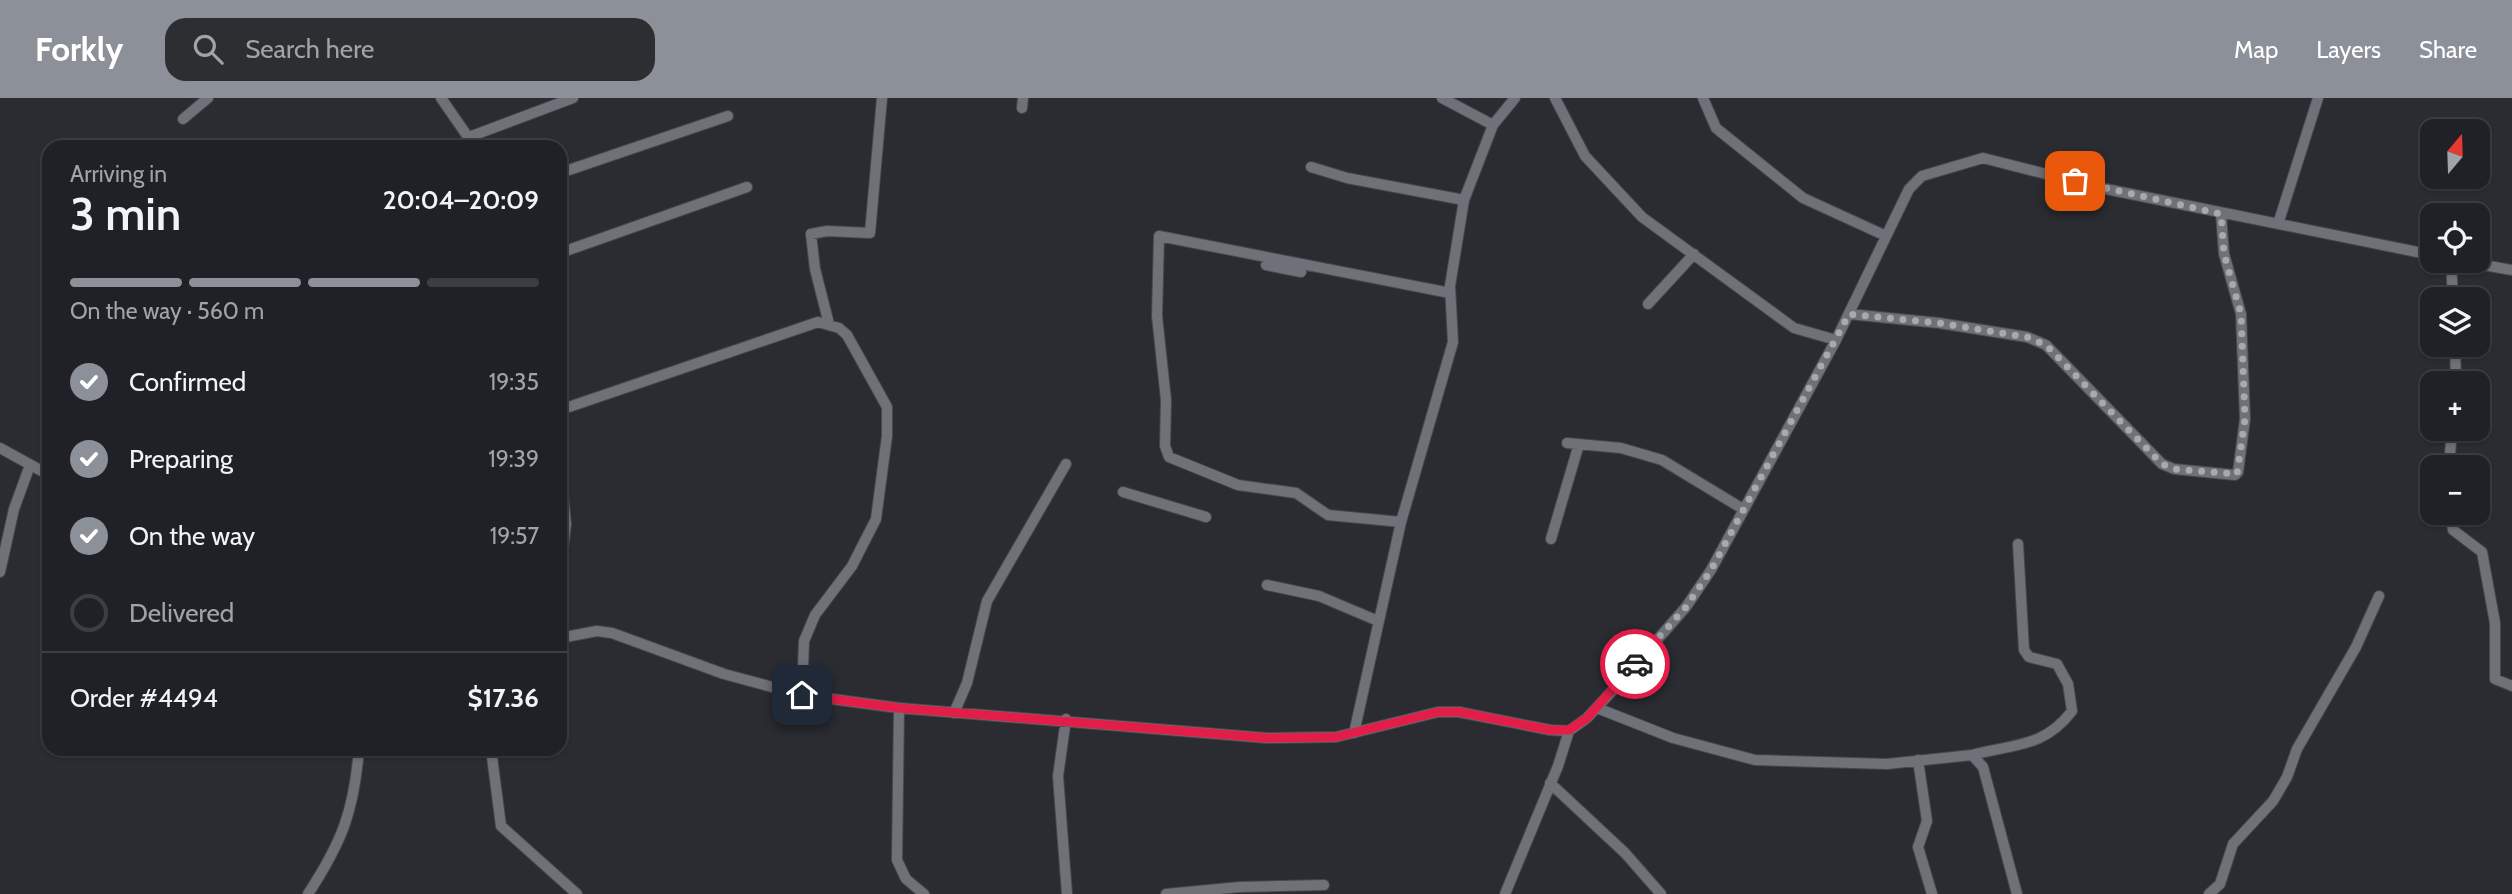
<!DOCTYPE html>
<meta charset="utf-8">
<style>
:root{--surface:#202126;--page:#2d2e32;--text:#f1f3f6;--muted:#a2a3a7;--line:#3d3e43;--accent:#8c9099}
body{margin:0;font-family:Cabin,sans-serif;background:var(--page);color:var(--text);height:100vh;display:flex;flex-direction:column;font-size:26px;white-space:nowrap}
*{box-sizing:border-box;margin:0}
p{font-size:23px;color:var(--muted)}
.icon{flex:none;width:38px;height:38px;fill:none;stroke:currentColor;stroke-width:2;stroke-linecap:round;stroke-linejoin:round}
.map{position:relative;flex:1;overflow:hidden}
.drawer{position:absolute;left:42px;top:42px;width:525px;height:616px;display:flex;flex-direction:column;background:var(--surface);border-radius:21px;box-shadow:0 2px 5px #0004,0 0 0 2px var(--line)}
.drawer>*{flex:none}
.needle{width:46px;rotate:19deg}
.buttons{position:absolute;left:2420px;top:21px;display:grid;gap:14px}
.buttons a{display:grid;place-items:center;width:70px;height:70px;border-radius:14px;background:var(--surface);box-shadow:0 2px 5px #0004,0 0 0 2px var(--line);font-size:35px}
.pin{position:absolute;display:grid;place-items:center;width:60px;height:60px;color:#fff;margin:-30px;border-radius:14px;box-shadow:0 4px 10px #0006}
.courier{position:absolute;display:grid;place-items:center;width:70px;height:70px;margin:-35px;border:5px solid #e11d48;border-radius:50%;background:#fff;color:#222;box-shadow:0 2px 9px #0007}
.overview em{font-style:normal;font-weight:600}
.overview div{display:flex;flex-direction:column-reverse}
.overview{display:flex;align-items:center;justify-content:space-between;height:119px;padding:0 28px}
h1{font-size:46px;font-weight:600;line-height:52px}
.bar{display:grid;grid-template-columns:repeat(4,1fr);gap:10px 7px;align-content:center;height:84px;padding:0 28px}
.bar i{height:9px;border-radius:5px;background:var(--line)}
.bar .on{background:var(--accent)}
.bar p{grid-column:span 4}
.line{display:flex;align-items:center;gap:18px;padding:0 28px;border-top:2px solid var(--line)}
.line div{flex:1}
ol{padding:0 28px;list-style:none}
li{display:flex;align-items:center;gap:21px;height:77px}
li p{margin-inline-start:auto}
li .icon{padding:7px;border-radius:50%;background:var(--accent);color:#fff;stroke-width:4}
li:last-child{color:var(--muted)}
li i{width:38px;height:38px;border:4px solid var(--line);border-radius:50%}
header{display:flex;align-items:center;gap:42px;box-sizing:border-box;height:98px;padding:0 35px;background:var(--accent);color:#fff}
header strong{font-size:33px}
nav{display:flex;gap:38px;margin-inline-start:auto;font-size:24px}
.search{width:490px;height:63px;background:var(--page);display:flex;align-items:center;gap:18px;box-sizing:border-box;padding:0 24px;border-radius:21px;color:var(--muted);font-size:26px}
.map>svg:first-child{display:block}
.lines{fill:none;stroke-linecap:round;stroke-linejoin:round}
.minor-casing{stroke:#47484e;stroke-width:12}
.minor{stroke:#6f7178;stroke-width:10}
.done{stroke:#a8a9ae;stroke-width:7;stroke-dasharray:0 12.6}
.route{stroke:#e11d48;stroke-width:9}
</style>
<header>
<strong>Forkly</strong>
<div class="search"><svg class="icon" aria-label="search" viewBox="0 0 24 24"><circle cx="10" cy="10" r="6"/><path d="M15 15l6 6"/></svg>Search here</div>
<nav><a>Map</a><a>Layers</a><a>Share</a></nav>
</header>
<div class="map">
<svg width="2512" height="796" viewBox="0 0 2512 796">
<rect width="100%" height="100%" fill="#2b2c32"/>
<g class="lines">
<defs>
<path id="minor" d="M 441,0 L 475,49
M 1442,0 L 1493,27
M 1555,0 L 1585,58 L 1642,119 L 1794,230 L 1836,242
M 1703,0 L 1716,30 L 1803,100 L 1886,138
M 1022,10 L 1023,0
M 183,21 L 208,0
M 469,39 L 573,0
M 1311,69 L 1347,80 L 1464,102
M 560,75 L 728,18
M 2278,126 L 2318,0
M 560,155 L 747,89
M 2451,163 L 2453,201
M 2461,163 L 2512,172
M 1266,167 L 1301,174
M 1648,206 L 1694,156
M 1849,216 L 1939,225 L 2027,239 L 2046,247 L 2162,366 L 2174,371 L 2235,377 L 2238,374 L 2245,321 L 2241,216 L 2224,156 L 2221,116
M 829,226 L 815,171 L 811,136 L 827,133 L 870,135 L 882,0
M 2455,247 L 2456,285
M 560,312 L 818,224 L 839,230 L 847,237 L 887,309 L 887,338 L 876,421 L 852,468 L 815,517 L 804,543 L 802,597
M 1567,345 L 1621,350 L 1662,362 L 1743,411
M 0,350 L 49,377
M 560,367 L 566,426 L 560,475
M 2449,369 L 2452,331
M 1123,394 L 1206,419
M 2450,415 L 2453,432 L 2482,454 L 2495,525 L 2495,581 L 2512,588
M 1401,424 L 1328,417 L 1296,395 L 1238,387 L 1169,359 L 1165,348 L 1166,302 L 1157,218 L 1159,138 L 1450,195
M 1551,441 L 1579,346
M 0,474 L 14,411 L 30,367
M 1267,487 L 1319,498 L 1378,523
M 560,540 L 597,533 L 612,535 L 724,576 L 802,597 L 899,610 L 1267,640 L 1336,639 L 1438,614 L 1459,614 L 1550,632 L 1569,633 L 1587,620 L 1614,591 L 1686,509 L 1711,472 L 1836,242 L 1909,91 L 1922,78 L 1983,60 L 2101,90 L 2432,157
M 899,610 L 897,762 L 906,781 L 924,796
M 1597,610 L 1673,640 L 1755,662 L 1887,666 L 1972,657 L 1983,669 L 2017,796
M 954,615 L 967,585 L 987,503 L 1066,366
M 1066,621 L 1058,678 L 1067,796
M 1354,635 L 1401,424 L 1453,244 L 1450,188 L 1464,102 L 1493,27 L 1515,0
M 491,651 L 501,728 L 577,796
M 1972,657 C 2013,646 2044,650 2072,613 L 2068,586 L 2057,566 L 2029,559 L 2024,552 L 2018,446
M 1918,662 L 1927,723 L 1918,749 L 1932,796
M 1550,685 L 1625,755 L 1661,796
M 308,796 C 342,744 354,713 359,651
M 1166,796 L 1240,789 L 1324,787
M 1505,796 L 1558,668 L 1569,633
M 2209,796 L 2220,786 L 2233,746 L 2273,703 L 2287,679 L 2297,651 L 2356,549 L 2379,498"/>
</defs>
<use href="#minor" class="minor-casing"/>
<use href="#minor" class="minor"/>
</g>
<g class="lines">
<path class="done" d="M 1635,566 L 1686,509 L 1711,472 L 1849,216 L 1939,225 L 2027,239 L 2046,247 L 2162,366 L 2174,371 L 2237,376 L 2245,321 L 2241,216 L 2224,156 L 2221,116 L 2075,83"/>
<path class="route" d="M 802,597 L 899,610 L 1267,640 L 1336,639 L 1438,614 L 1459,614 L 1550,632 L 1569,632 L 1587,620 L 1635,566"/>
</g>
</svg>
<div class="buttons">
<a><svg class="needle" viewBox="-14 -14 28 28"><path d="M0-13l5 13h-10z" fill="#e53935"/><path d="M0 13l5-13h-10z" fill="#a2a3a7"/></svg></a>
<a><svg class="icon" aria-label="locate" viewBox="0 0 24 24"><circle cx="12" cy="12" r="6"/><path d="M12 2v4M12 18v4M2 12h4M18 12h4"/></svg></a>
<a><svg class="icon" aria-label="layers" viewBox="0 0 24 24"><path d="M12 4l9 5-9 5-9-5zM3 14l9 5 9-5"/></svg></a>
<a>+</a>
<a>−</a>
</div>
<div class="pin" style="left:2075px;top:83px;background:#ea580c"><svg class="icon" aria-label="bag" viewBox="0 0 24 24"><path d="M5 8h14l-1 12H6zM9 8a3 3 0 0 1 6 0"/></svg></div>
<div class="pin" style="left:802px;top:597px;background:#1f2937"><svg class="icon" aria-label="home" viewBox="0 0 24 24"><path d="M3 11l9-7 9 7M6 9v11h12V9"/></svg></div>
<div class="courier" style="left:1635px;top:566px"><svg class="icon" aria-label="car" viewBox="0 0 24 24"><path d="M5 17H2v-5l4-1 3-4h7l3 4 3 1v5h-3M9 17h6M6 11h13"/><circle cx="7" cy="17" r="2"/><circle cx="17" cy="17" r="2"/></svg></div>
<section class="drawer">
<div class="overview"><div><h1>3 min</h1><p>Arriving in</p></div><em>20:04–20:09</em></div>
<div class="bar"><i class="on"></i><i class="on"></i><i class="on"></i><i></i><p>On the way · 560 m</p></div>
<ol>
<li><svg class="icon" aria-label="check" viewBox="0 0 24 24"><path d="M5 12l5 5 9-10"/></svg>Confirmed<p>19:35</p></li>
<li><svg class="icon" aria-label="check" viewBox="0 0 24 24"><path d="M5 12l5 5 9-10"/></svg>Preparing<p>19:39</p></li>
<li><svg class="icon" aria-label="check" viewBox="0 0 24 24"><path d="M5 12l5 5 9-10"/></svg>On the way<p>19:57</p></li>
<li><i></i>Delivered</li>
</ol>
<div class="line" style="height:91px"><div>Order #4494</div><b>$17.36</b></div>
</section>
</div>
